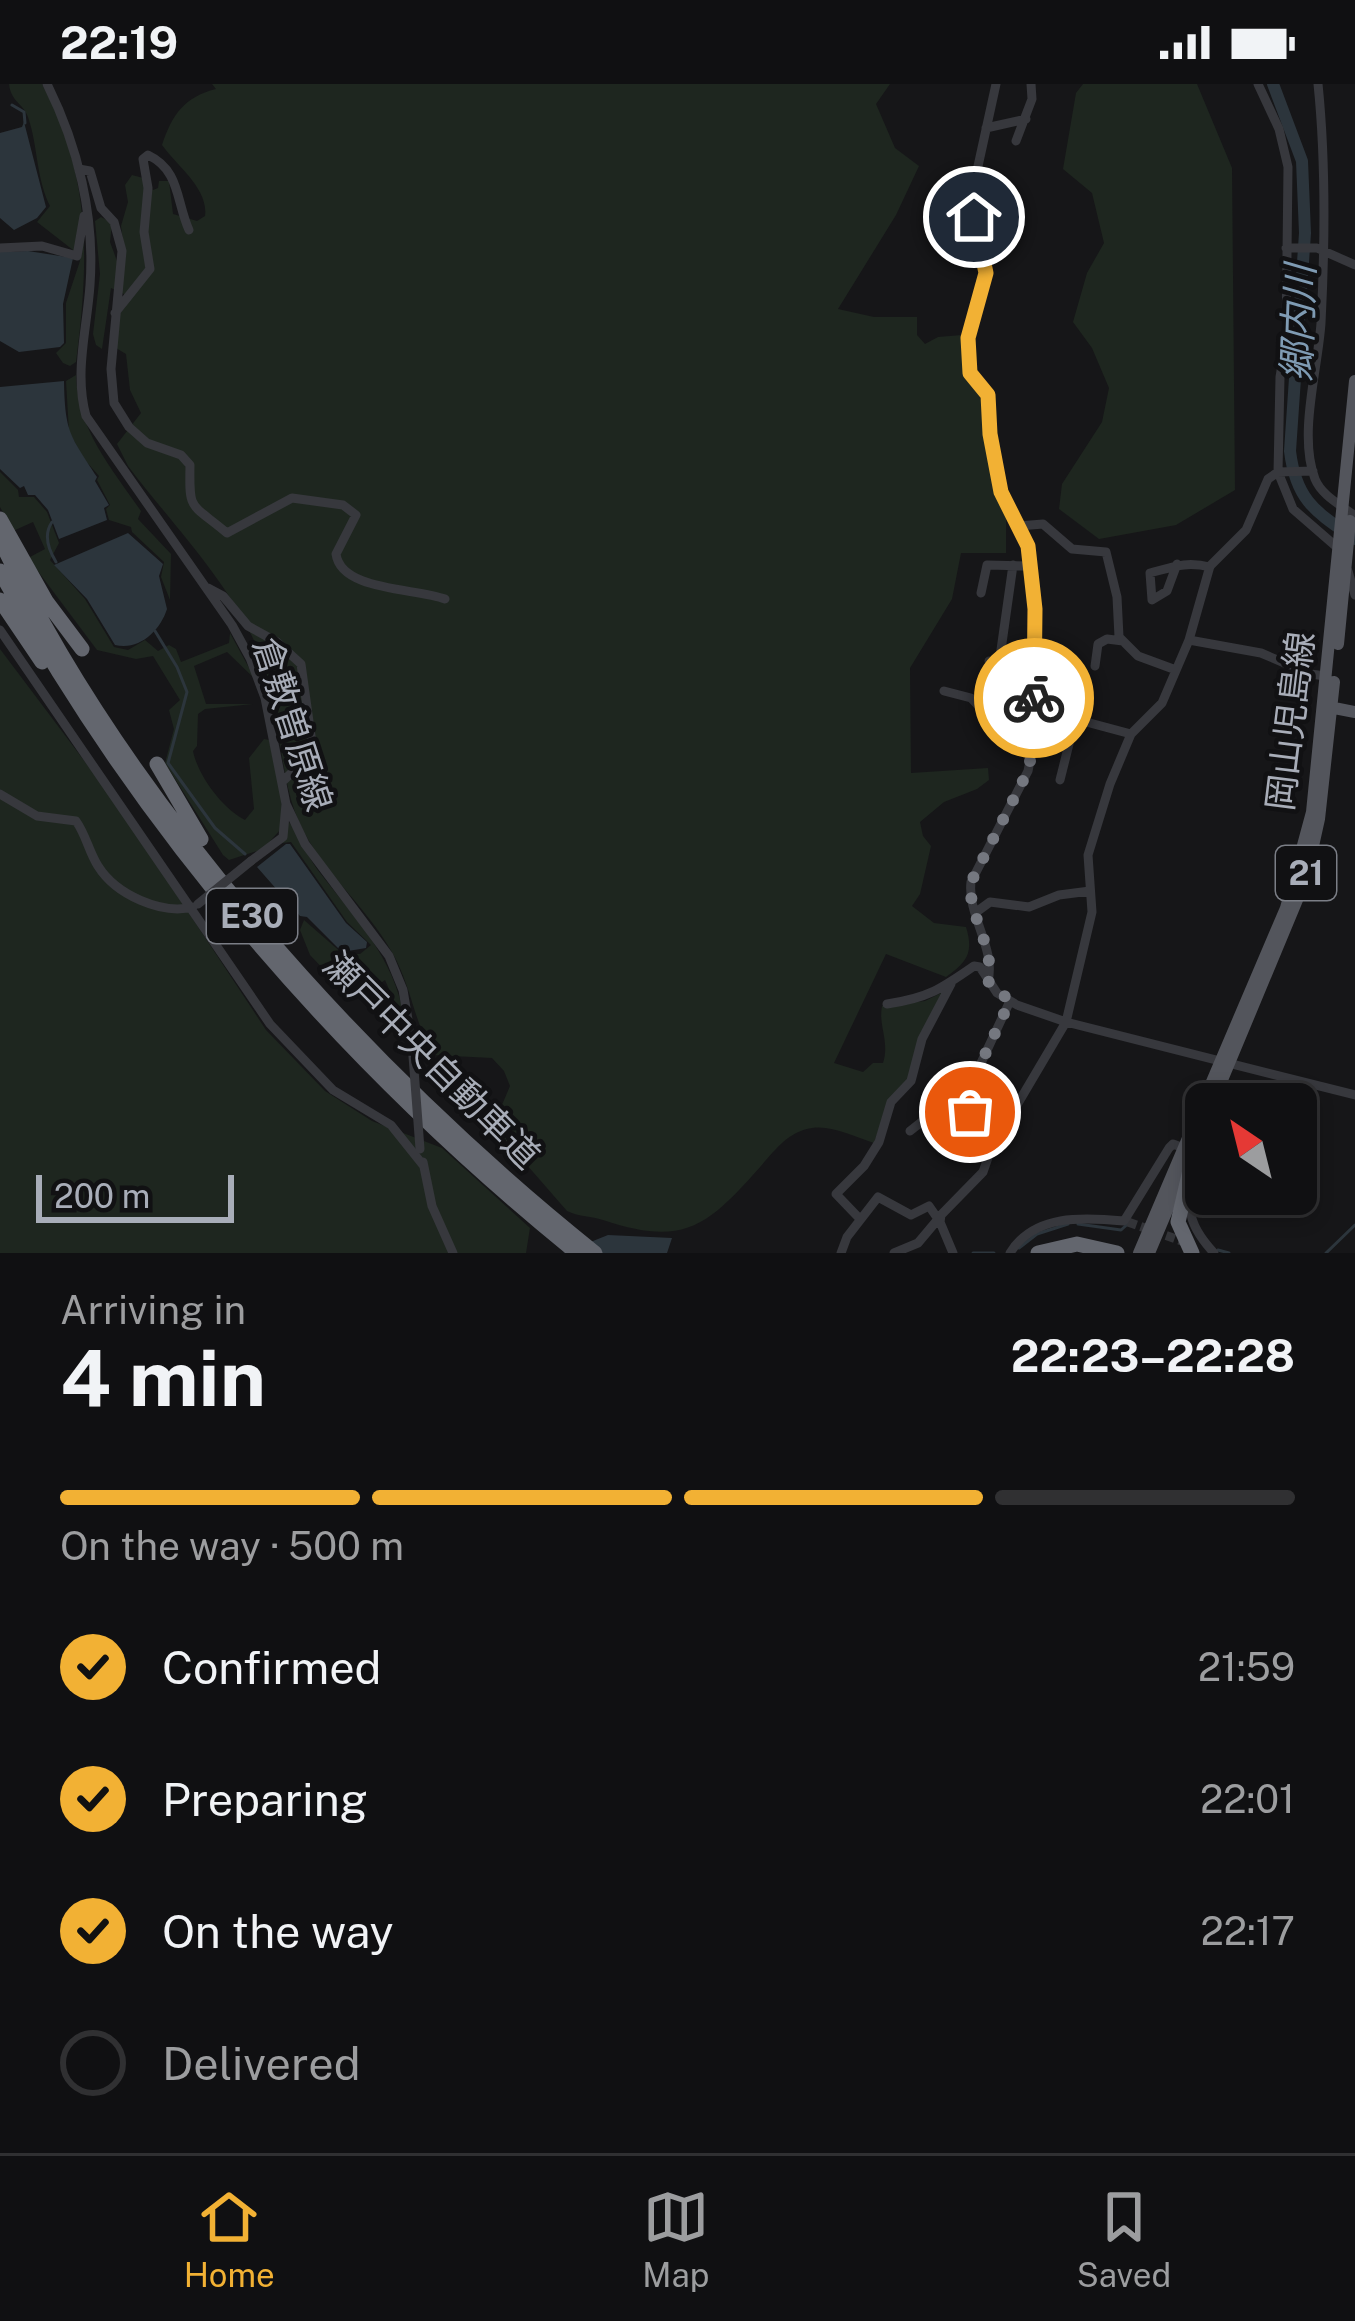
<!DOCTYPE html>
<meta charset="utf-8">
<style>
:root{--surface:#101012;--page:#19191b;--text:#f1f3f6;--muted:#9c9d9f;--line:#303032;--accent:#f2b134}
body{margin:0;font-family:"Public Sans","Noto Sans JP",sans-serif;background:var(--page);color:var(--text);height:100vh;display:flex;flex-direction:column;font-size:45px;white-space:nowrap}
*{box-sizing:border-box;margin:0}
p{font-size:39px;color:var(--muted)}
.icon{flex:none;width:66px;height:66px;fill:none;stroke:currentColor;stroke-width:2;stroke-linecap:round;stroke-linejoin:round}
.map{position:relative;height:1169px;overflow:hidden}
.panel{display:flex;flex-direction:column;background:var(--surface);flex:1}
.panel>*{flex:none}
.needle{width:78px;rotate:325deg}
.controls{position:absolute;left:1185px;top:999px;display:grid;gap:24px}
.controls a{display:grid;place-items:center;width:132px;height:132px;border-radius:18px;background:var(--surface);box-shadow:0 6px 18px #0003,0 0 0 3px var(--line);font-size:60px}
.scale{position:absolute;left:36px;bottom:30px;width:198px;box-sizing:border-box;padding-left:12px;border:6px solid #a8adb8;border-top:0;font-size:33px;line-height:42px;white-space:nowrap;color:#a8adb8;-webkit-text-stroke:9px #111113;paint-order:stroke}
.pin{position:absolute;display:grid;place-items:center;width:102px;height:102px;color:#fff;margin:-51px;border:6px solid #fff;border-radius:50%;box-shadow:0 3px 12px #0007}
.courier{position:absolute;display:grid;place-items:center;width:120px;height:120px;margin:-60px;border:9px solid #f2b134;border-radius:50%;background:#fff;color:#222;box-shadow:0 3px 15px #0007}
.head em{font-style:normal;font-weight:700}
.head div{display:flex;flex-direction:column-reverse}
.head{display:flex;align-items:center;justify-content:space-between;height:204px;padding:0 60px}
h1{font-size:78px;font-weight:700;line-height:90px}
.bar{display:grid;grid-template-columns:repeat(4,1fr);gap:18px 12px;align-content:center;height:144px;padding:0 60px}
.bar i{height:15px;border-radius:9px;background:var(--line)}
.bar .on{background:var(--accent)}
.bar p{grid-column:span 4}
ol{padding:0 60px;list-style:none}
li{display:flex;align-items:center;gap:36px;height:132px}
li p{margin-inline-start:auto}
li .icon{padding:12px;border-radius:50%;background:var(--accent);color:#111;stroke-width:4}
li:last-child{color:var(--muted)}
li i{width:66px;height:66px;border:6px solid var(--line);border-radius:50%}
.status{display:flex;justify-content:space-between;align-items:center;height:84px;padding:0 60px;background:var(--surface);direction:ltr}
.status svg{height:33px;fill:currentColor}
.tabs{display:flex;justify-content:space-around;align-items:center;height:168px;border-top:3px solid var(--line);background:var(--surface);font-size:33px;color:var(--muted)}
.tabs a{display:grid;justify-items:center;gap:6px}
.tabs .on{color:var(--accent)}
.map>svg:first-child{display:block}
.green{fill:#1e261f}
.water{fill:#2c353c}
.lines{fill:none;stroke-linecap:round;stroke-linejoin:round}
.stream{stroke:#2c353c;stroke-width:3}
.river{stroke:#2c353c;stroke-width:12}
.minor-tunnel{stroke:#333438;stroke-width:9;stroke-dasharray:9 4.5;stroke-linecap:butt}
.minor{stroke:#37383d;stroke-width:9}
.major{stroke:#53555c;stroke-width:12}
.highway{stroke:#63666e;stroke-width:15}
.minor-bridge{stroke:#37383d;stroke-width:9}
.done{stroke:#757880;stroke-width:12;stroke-dasharray:0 21.6}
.route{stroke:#f2b134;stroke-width:15}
.labels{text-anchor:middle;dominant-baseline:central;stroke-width:9;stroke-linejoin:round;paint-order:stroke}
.shield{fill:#111113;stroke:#7b7e86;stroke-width:3}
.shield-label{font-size:33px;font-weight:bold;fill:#a8adb8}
.street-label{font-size:36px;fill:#a8adb8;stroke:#111113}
.water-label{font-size:39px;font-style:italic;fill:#7f9bb3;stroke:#111113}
</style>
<div class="status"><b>22:19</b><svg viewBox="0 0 49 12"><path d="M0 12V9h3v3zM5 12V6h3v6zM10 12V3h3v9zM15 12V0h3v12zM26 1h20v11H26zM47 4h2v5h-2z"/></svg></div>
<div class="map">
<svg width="1355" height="1169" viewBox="0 0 1355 1169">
<rect width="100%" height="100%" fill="#161618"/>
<path class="green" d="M 9,0 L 42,0 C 92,93 89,177 76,278 L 70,282 L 63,279 L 56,269 L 66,259 L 66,219 L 80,177 L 73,166 L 37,138 L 50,122 C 36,94 38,62 28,33 C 23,19 11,18 9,0 Z
M 212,0 L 890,0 L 876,20 L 895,64 L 919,82 L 896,131 L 838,225 L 874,233 L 917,233 L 917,251 L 925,260 L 938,253 L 962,251 L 965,292 L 981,315 L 993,403 L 1006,434 L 1006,469 L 961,469 L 952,515 L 910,584 L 911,689 L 988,684 L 989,696 L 977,705 L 944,718 L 920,738 L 923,752 L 931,762 L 920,810 L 912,822 L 934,839 L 966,843 C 974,869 967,878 946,893 L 886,870 L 834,979 L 863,988 L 873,979 L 883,979 C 890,957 878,942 882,922 L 925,917 L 943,908 L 909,994 L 890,1015 L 874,1059 C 855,1053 832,1041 812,1044 C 789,1047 775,1066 761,1082 C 707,1143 684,1163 603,1136 C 591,1132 580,1133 567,1127 L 493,1042 L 510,1002 L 504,987 L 492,974 L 433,971 C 415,940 411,902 393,870 C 366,820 315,783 295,728 C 280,685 280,638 268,594 C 246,514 177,447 128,382 L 117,360 L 141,329 L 130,306 L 126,270 L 116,264 L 118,232 L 126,222 L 124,210 L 111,204 L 102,265 L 96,261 L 93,250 L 100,190 L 95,137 L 101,133 L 112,139 L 110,158 L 117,177 L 125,173 L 121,142 L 128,118 L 125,101 L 132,91 L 143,94 L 153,106 L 158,104 L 159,97 L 169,97 L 173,130 L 197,137 L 205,132 C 209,105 176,81 162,61 C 172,31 184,13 216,5 Z
M 1083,0 L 1197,0 L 1232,84 L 1235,406 L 1176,441 L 1099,455 L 1059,425 L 1062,400 L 1102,338 L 1109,304 L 1092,264 L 1073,238 L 1087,189 L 1104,159 L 1092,109 L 1063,85 L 1076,9 Z
M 76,291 C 77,345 112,385 141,427 L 138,435 L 171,470 L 170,516 L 161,493 L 164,478 L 132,448 L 131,443 L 109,436 L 106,425 L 110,421 L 97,396 L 99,392 L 84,375 L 69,348 L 66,297 Z
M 0,388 L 18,406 L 19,413 L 34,413 L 47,428 L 59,459 L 50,476 L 85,515 L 114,563 L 128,566 L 145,556 L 158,567 L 169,561 L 176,565 L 181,578 L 229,559 L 230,549 L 255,595 L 227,568 L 194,582 L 206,620 L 253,620 L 205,625 L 198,630 L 197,662 L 193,667 C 198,692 223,725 245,736 L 254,725 L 249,674 L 264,655 L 269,656 L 282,717 L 281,745 L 263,765 L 229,776 L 223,771 L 165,679 L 174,645 L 169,626 L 180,616 L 153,572 L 136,575 L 97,566 L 28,474 L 45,465 L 33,438 L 13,447 L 0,423 Z
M 0,565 L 119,723 L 266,946 L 325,1007 L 372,1037 L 442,1064 L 530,1144 L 526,1169 L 0,1169 Z
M 288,737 C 299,750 306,770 317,785 C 355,835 397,875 405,940 L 394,929 L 395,919 L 385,896 L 375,903 L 376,912 L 387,926 L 383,933 L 342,893 L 329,891 L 310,871 L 300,846 L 304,836 L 343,870 L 360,870 L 371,861 L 347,838 L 291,758 L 282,759 Z"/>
<path class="water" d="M 24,38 L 46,123 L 37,134 L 14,146 L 0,134 L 0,49 L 22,43 Z
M 28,167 L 73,174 L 63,220 L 64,259 L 60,263 L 19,268 L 0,257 L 0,168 Z
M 64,297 C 65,349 70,351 97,393 L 95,397 L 109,421 L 104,424 L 107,436 L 59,455 L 48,426 L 35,411 L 28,411 L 24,402 L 20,404 L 0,385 L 0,303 Z
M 128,449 L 163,480 L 159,492 L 167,525 C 160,547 139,567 115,561 L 87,515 L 54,481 Z
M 286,760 L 290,760 L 346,839 L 367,858 L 366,864 L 342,868 L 307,833 L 300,832 L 257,783 Z
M 608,1151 L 672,1154 L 667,1169 L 563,1169 Z"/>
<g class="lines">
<path class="stream" d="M 12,21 L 24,28 L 25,39
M 52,438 C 43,451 48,465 56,478
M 155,547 L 177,583 L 187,608 L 168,679 L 215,744 L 245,770
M 1078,1140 L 1121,1146 L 1131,1137
M 1019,1164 L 1037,1150 L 1068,1140
M 1218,1166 L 1229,1169
M 973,1169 L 994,1169
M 1326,1169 L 1355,1141"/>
<path class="river" d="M 1273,0 L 1302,77 L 1305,149 L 1290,367 C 1296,417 1316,428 1355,455"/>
<path class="minor-tunnel" d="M 1128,1138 L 1187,1159"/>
<path class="minor" d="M 47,0 C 78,62 95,132 90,201 C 87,245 74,289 86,332 L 232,541 L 250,574 L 265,614 L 286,720 L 305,760 L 389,872 L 403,906 L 412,959
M 996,0 L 973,105 L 972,121 L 986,189 L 968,254 L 970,288 L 988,311 L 990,350 L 1001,408 L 1028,462 L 1035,525 L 1034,624
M 1258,0 L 1279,45 L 1288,83 L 1286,257 L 1280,293 L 1278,388 L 1293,425 L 1339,465
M 1318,0 C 1326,78 1325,161 1321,239 C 1318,285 1298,351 1315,395 C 1322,412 1341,421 1355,432
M 986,44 L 1026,35
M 1016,57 L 1032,15 L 1031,0
M 79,85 L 90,87 L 101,124 L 114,138 L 122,167 L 111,285 L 114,319 L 129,343 L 147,359 L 181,371 L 190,381 C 189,428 190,418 227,449 L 292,414 L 343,421 L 356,431 L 336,470 C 341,507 415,504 445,515
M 0,164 L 42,162 L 77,172 L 84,132
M 1286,164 L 1317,164 L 1355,181
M 115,229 L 150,185 L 144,148 L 148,104 L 143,75 L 148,71 C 180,86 176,117 189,146
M 1278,388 L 1313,387
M 1019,442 L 1043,440 L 1072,465 L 1106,468 L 1117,513 L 1119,553 L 1138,572 L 1176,586
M 1177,480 L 1167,507 L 1152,516 L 1150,489 C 1173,483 1186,477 1210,483
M 1348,487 L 1355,511
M 208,504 L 223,512 L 248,542 L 277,558 L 301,580 L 312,659 L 306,675 L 282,698
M 981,509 L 987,481 L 1031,482
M 0,546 L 270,940 L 333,1006 L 391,1041 L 423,1081
M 1189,556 L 1261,569 L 1310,590 L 1326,592
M 989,577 L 1034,582
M 999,580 L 1013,481
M 1095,582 L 1098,560 L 1107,555 L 1123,557
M 944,607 L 971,614 L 989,633 L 1034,624 L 1131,650
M 1060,696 L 1075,636
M 0,710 L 37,732 L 76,737 C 86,751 89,768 98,782 C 116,811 162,831 193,823
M 251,777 L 283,753 L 286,720
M 975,829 L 990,818 L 1029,823 L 1059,811 L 1090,807
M 988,897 C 996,864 967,831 971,798 L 1028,687 L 1040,627
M 887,920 C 928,914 941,905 974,882 L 980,883 L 997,909 L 1017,921 L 1066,938 L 1355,1011
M 910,1047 L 948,1017 L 969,1029
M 998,1053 L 966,1023 L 974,994 L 1010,917
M 1206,1070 C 1190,1116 1178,1130 1214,1169
M 423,1078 L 432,1122 L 453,1169
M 860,1135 L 836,1110 L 864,1082 L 879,1058 L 891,1018 L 911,997 L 922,955 L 951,900
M 841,1169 L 847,1153 L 878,1113 L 911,1131 L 929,1122 L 938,1135
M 894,1169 L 918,1159 L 939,1134
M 953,1169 L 940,1138 L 941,1131 L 983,1088 L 991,1065 L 1066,938 L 1092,828 L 1088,771 L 1110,700 L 1131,650 L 1162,619 L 1189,556 L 1210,482 L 1246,446 L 1268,395 L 1278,388
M 1010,1169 C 1034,1130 1083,1133 1124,1137 L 1169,1064 L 1173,1060 L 1184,1064"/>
<path class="major" d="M 1338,560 L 1350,437
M 1324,622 L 1355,628
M 1309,780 L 1319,735 L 1334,598
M 1212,1020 L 1297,816
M 1195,1061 L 1206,1034
M 1139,1169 L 1286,824 L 1312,728 L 1355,297
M 1149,1169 L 1187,1079"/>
<path class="highway" d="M 0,435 L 46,517 L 82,565
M 0,455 C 124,719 368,988 595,1169
M 0,487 C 142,748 346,982 577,1169
M 0,516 L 42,578
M 157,680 L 201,755
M 1038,1169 L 1077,1160 L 1117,1169
M 1192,1169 L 1178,1138 L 1197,1056"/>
<path class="minor-bridge" d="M 198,820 L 251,777
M 412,959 L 420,1065"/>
</g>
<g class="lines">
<path class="done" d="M 970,1028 L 965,1023 L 974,994 L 1010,917 L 988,897 C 996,864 967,831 971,798 L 1028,687 L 1040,627 L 1034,624 L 1034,614"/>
<path class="route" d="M 974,133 L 986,189 L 968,254 L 970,289 L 988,311 L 990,350 L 1001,408 L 1028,462 L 1035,525 L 1034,614"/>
</g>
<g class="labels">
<g class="shield">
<rect x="1276" y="762" width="60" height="54" rx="9"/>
<rect x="207" y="805" width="90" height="54" rx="9"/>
</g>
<g class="shield-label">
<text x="1306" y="789">21</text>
<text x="252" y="832">E30</text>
</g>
<g class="street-label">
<text transform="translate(1290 637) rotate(-83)">岡山児島線</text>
<text transform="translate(293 640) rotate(72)">倉敷曽原線</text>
<text transform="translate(432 976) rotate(45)">瀬戸中央自動車道</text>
</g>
<g class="water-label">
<text transform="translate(1298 239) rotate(-88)">郷内川</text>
</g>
</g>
</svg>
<div class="controls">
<a><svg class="needle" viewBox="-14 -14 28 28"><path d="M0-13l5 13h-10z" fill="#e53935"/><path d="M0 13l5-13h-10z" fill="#9c9d9f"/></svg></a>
</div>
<div class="scale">200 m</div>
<div class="pin" style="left:970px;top:1028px;background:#ea580c"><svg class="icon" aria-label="bag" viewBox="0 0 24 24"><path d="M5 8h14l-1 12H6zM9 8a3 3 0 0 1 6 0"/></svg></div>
<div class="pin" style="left:974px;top:133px;background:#1f2937"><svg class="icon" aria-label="home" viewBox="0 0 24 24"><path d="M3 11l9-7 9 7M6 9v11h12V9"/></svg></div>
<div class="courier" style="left:1034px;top:614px"><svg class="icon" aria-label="bike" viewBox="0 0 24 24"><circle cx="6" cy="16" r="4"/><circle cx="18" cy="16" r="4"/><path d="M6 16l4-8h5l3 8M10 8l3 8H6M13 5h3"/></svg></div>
</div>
<section class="panel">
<div class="head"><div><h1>4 min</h1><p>Arriving in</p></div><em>22:23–22:28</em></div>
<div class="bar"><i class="on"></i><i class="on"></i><i class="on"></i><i></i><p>On the way · 500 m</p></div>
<ol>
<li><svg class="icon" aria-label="check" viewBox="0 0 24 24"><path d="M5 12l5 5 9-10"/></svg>Confirmed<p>21:59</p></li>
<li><svg class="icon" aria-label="check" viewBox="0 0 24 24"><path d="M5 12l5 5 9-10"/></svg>Preparing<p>22:01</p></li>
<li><svg class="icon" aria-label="check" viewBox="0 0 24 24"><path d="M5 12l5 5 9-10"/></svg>On the way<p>22:17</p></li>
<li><i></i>Delivered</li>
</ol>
</section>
<nav class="tabs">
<a class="on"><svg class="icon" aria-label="home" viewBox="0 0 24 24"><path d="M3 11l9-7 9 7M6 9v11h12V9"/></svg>Home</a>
<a><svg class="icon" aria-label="map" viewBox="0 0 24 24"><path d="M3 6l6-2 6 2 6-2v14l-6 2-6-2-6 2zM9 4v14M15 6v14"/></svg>Map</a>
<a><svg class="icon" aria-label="saved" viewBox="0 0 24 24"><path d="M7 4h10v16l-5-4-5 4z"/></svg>Saved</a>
</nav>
